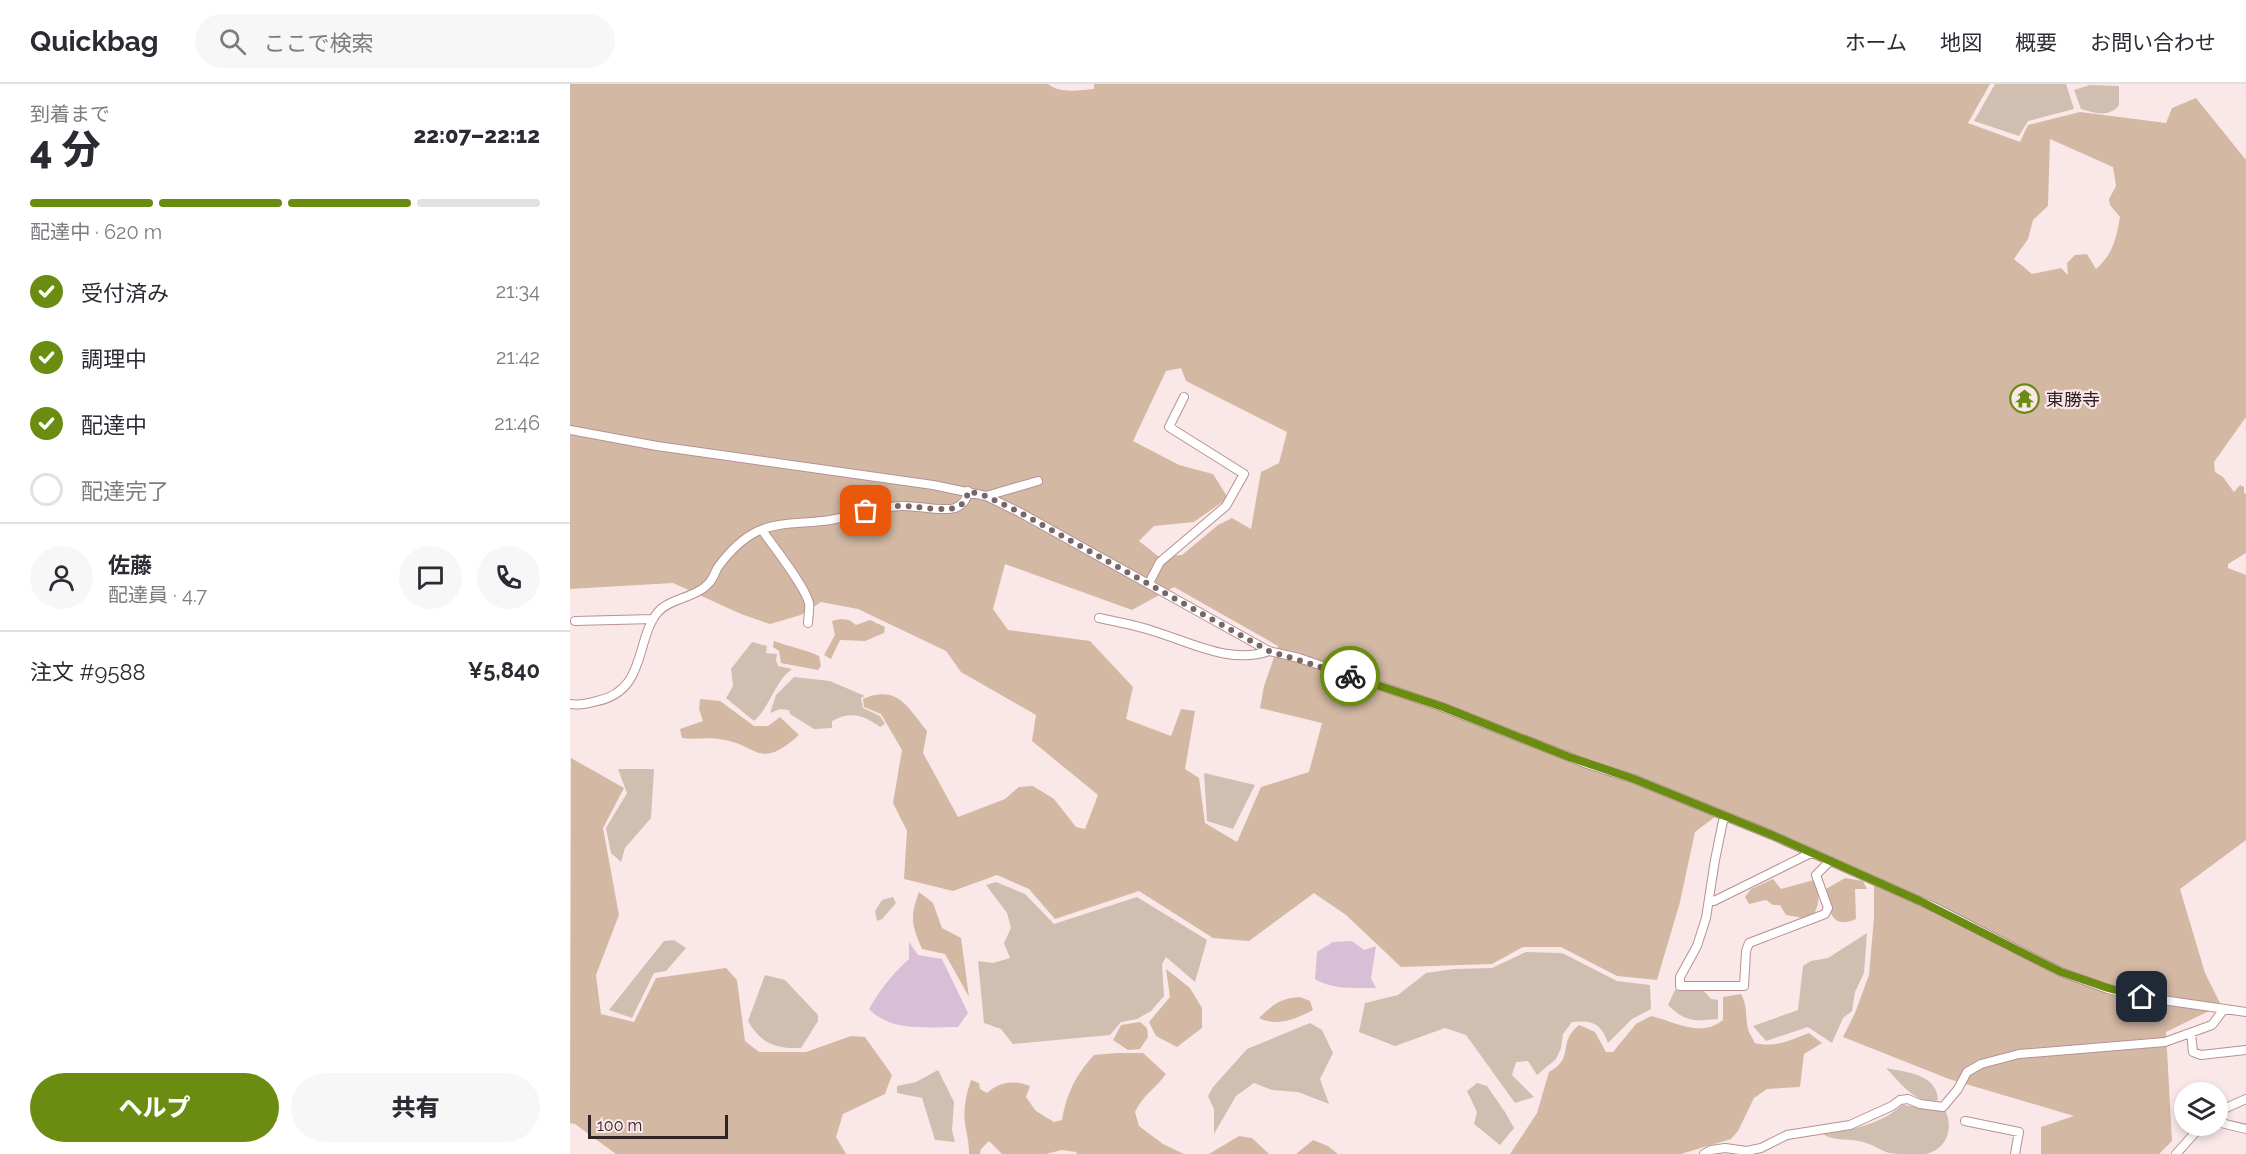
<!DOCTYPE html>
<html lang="ja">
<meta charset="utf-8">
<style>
:root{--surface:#fff;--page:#f7f7f7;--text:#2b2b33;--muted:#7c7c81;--line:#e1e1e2;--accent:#6a8c11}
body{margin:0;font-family:Raleway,"Noto Sans JP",sans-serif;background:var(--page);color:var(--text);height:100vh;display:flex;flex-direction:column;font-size:22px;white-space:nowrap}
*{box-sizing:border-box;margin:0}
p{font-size:20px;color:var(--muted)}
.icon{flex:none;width:33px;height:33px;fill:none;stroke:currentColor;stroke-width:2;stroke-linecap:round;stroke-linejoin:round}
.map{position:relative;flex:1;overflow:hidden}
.drawer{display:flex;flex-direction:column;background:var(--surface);width:570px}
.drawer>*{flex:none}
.fabs{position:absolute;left:1604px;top:998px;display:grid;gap:12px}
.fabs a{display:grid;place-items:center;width:54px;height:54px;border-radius:50%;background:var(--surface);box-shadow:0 3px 9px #0003;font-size:30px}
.scale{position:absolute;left:18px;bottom:15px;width:140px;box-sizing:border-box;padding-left:6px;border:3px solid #312223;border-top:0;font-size:16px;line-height:21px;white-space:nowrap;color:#312223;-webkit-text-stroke:4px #fae8e9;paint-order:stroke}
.pin{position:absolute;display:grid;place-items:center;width:51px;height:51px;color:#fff;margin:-26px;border-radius:12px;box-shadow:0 3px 9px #0006}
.courier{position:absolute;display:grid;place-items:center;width:60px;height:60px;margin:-30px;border:4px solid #6a8c11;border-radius:50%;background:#fff;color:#222;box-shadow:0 2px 8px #0007}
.overview em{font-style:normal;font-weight:800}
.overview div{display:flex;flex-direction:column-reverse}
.overview{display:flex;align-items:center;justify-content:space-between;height:102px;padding:0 30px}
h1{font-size:39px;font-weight:800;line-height:45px}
.bar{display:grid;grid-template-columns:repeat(4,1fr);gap:9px 6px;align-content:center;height:72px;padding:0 30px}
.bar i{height:8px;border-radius:4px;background:var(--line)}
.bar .current{background:var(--accent)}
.bar p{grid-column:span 4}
.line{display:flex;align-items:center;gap:15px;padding:0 30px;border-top:2px solid var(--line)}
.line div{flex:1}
.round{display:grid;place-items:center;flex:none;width:63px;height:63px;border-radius:32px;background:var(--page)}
ol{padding:0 30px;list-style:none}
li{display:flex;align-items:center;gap:18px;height:66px}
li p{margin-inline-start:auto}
li .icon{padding:6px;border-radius:50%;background:var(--accent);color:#fff;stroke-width:4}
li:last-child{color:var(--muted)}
li i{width:33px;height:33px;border:3px solid var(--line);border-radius:50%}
.cta{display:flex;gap:12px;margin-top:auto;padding:12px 30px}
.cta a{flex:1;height:69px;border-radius:36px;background:var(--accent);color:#fff;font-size:24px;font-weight:800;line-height:69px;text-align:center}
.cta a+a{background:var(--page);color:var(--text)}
header{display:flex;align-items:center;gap:36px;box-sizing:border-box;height:84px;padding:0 30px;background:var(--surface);border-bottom:2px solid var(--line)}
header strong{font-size:28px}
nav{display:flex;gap:33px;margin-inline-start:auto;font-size:21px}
.search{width:420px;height:54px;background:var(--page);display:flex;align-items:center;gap:15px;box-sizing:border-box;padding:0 21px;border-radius:33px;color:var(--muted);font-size:22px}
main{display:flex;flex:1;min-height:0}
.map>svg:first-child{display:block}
.green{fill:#d0beb0}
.forest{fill:#d3b8a4;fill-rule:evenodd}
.water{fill:#d8bfd5}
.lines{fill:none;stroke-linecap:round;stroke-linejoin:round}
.street-casing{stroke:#b89193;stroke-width:10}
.street{stroke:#fff;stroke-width:8}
.done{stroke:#776768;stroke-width:6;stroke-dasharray:0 10.8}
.route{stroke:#6a8c11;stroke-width:8}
.labels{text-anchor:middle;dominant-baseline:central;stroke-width:4.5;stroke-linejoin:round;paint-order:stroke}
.poi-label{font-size:18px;fill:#312223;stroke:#fae8e9;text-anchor:start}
</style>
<header>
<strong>Quickbag</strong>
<div class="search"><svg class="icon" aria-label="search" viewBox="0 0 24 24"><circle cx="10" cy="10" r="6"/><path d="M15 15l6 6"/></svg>ここで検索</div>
<nav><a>ホーム</a><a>地図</a><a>概要</a><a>お問い合わせ</a></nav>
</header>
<main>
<section class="drawer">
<div class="overview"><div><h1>4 分</h1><p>到着まで</p></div><em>22:07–22:12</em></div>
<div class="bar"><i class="current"></i><i class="current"></i><i class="current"></i><i></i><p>配達中 · 620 m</p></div>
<ol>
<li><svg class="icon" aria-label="check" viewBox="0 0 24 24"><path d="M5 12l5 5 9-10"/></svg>受付済み<p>21:34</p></li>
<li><svg class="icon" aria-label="check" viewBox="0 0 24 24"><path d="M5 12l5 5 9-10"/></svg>調理中<p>21:42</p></li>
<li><svg class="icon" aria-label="check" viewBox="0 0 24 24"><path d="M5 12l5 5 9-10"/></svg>配達中<p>21:46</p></li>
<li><i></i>配達完了</li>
</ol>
<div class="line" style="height:108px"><a class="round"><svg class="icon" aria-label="person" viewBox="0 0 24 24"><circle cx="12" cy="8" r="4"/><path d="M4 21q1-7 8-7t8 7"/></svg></a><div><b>佐藤</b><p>配達員 · 4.7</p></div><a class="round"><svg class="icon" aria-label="chat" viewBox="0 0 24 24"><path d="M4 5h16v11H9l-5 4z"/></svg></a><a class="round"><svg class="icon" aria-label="phone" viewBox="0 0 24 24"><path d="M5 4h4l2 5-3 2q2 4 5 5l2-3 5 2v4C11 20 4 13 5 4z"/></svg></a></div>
<div class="line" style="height:78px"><div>注文 #9588</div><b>¥5,840</b></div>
<div class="cta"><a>ヘルプ</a><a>共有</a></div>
</section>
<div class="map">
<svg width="1676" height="1070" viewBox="0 0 1676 1070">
<rect width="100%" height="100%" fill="#fae8e9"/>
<path class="green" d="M 1425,0 L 1496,0 L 1504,25 L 1458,37 L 1449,52 L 1404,37 Z
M 1520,1 L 1549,2 L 1549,21 C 1539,34 1525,29 1511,25 L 1504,6 Z
M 182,558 L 197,562 L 196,569 L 207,570 L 206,576 L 208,582 L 222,585 C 204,598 201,622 184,637 L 156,614 L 163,602 L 161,585 Z
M 224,593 L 260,597 L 295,612 L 291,614 L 293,624 L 310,632 L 315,640 L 310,643 C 293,631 281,627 262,637 L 262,644 L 244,645 L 220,630 L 219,626 L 210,625 L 200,629 L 206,611 Z
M 48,685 L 84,685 L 81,734 L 55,764 L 51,778 L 41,769 L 36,744 L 57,709 Z
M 634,689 L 685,701 L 663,745 L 637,737 Z
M 426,798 L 455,810 L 484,840 L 567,813 L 637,856 L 625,898 L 596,873 L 592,880 L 594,912 L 581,927 L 567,935 L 551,938 L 540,951 L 443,960 L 431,945 L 414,939 L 408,877 L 423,879 L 440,874 L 434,859 L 441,844 L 437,829 L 416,801 Z
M 323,813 L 326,819 L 312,835 L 307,837 L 305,827 L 312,816 Z
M 1297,849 L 1294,889 L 1285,908 L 1282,927 L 1273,934 L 1262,959 L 1238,943 L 1196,957 L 1183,942 L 1228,926 L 1233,882 L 1241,877 L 1258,874 Z
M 104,856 L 116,864 L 96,887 L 84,889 L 62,934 L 39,926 L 94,857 Z
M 956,868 L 992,869 L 1047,897 L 1080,901 L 1081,925 L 1062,935 L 1038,959 C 1031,939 1022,936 1002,938 L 993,950 L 991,964 L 986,975 L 967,991 L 958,977 L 946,978 L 942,991 L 964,1013 L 945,1019 L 896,951 L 875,944 L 825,962 L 789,948 L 795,919 L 828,911 L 856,889 L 884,885 L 922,884 Z
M 195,891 L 215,896 L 248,931 L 248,937 L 231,964 C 206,965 190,959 178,937 Z
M 1105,906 L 1133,906 L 1141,915 L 1148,916 L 1148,935 C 1123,937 1117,939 1098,921 Z
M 740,939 L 752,946 L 763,969 L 750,995 L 759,1020 L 728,1008 L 702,1006 L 684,999 L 666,1012 L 644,1050 L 644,1025 L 638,1012 L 643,1003 L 677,965 Z
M 1316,984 C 1336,988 1367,990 1368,1016 C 1346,1022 1330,998 1316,984 Z
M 368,986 L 384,1018 L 382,1046 L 385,1058 L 365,1056 L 352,1014 L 327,1009 L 327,1002 L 346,998 Z
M 907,999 L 917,1002 L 935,1028 L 944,1044 L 930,1061 L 904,1040 L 907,1028 L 897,1007 Z
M 1332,1021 L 1375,1026 C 1384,1044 1377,1065 1356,1070 C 1350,1070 1343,1070 1337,1070 C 1332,1070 1324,1070 1319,1069 C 1310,1066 1302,1060 1293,1058 C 1280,1054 1264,1058 1253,1050 C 1279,1047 1312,1040 1332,1021 Z"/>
<path class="forest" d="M 0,0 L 478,0 C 490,10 510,6 524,5 L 524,0 L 1420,0 L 1398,39 L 1450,58 L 1458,41 L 1510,28 L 1596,39 L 1602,24 L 1626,14 L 1676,76 L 1676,333 L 1644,378 L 1645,388 L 1653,393 L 1664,408 L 1670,401 L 1674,403 L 1674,409 L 1676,410 L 1676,469 L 1658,480 L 1658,484 L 1676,491 L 1676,756 L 1610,805 L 1635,889 L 1651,921 L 1596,948 L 1602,1057 L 1589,1070 L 1471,1070 L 1471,1043 L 1504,1032 L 1379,995 L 1273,953 L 1285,929 L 1299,891 L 1304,834 L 1304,794 L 1150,729 L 1125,748 L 1110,818 L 1087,896 L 1047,892 L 991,863 L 953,863 L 922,880 L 831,883 L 776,831 L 744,809 L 679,857 L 643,854 L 569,807 L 485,835 L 459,805 L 427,791 L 383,807 L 334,795 L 337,747 L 323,719 L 332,666 L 311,630 L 294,623 L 293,615 C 328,600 338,624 357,647 L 353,669 L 388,733 L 435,715 L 449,703 L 463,702 L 484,715 L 506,743 L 515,745 L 528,711 L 462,657 L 466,631 L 391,588 L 376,567 L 288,525 L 251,518 L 231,531 L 200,540 L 171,530 L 103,499 L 0,505 ZM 1480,55 L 1543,83 L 1546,102 L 1539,115 L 1540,121 L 1550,133 C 1546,155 1543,170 1526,185 L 1517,170 L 1505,171 L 1497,179 L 1498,191 L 1491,184 L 1462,190 L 1444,175 L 1458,155 L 1463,136 L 1478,122 ZM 611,284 L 616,297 L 717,348 L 709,379 L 691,388 L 681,445 L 662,434 L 648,441 L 612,471 L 588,472 L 569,457 L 584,442 L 624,438 L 658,414 L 643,390 L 609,381 L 563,357 L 596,287 ZM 435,480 L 562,526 L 604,503 L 708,562 L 694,602 L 690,624 L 752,639 L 739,688 L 691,703 L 667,758 L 635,739 L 629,694 L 615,685 L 625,627 L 611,625 L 601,652 L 556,635 L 563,603 L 520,557 L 438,546 L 423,525 Z
M 270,535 L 279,536 L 286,541 L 300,536 L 315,543 L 314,549 L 295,557 L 270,556 L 261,575 L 254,571 L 265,551 L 262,537 Z
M 204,557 C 220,563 234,565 249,572 L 251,582 L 248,586 L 211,579 L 209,567 L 203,563 Z
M 130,615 L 150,617 L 184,642 L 198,642 L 210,633 L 229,651 C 187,688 190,660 149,655 C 137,653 124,656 112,654 L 110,645 L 133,637 L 129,625 Z
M 1,674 L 54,704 L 33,744 L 49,831 L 26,891 L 31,930 L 64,938 L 86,894 L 156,884 L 167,896 L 175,957 L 189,968 L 236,968 L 281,952 L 295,953 L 322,991 L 315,1010 L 273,1030 L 266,1053 L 276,1070 L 46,1070 L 5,1040 L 0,1039 Z
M 1275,794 L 1293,797 L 1297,805 L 1285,805 L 1286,835 C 1260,847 1259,824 1256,805 Z
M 1203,795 L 1211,805 L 1244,796 C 1250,809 1250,818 1244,830 L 1233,834 L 1216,831 L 1210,821 L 1203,821 L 1196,816 L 1179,820 L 1175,813 L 1181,805 Z
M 349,808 L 363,819 L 372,844 L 391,854 L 399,913 L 375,870 L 352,865 C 341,840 340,833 349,808 Z
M 596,885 L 620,904 L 632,924 L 632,944 L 607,963 L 586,952 L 579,938 L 600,913 Z
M 1171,910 C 1178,922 1175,932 1178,945 C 1179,949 1183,955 1185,959 C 1205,964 1221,956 1239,949 L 1252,959 L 1234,970 L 1230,1003 L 1197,1005 L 1184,1014 L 1168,1047 L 1161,1055 L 1111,1070 L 940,1070 L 967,1029 L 979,988 C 1006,973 986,960 1009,941 L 1025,948 L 1036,968 L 1043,968 L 1066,940 L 1081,932 C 1106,938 1131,954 1153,936 L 1153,913 Z
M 730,913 L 740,917 L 743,926 C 726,935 707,943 689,934 C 702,921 711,914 730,913 Z
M 570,938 L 577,944 L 578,953 L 570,965 L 558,966 L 543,956 L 551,941 Z
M 547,969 L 573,969 L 596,990 C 585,1005 573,1011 565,1028 L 569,1042 L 593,1060 L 614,1070 L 507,1070 L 506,1068 L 492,1066 L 476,1070 L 432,1070 L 419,1057 L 411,1065 L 410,1070 L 399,1070 C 399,1059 397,1051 395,1040 C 393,1025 396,1011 401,996 L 409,999 L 410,1005 L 417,1009 C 430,997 444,996 460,1002 L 456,1013 L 466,1027 L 484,1038 L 492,1036 C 496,1011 506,990 524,971 Z
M 669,1052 L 682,1054 L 699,1070 L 639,1070 Z
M 743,1056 L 758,1062 L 768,1070 L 726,1070 Z"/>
<path class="water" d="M 782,857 L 794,866 L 806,862 L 801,894 L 806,904 C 787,904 762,906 745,895 L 747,868 L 763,858 Z
M 339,858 L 348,871 L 372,875 L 398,929 L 388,943 C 359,943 320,948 299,925 C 310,906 322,890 339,875 Z"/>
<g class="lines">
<defs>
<path id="street" d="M 0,346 L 87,362 L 363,401 L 416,412 L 449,428 L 699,567 L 729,574 L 872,623 L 1017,680 L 1064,695 L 1202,751 L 1368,825 L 1491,888 L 1538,905 L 1572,913 L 1676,928
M 416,412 L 468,397
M 192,446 C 203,462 235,502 239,519 C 240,525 238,533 238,539
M 579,499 L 590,478 L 656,422 L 674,390 L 599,343 L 614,313
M 529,534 C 547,538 566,541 583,547 C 620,558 661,581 699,567
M 5,537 L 83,535
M 0,620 C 9,622 18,619 27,617 C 77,607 65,555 88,528 C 100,514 126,514 139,499 C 143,495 145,488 148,483 C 159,468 171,455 188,447 C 210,437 236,440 260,436 C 284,432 306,423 331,422 C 346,421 372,428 385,424 C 393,421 397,415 398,407
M 1154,732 L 1145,776 L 1136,834 L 1127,862 L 1110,893 L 1110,902 L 1174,902 L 1176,867 L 1179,859 L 1255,830 L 1258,824 L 1246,791 L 1260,777
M 1139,816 L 1144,817 L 1241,769
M 1621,949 L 1623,968 L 1631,971 L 1676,966
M 1647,1028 L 1676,1015
M 1395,1037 L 1449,1048 L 1445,1070
M 1647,1038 L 1676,1045
M 1134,1070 L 1141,1066 L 1155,1064 L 1177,1067 L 1191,1064 L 1217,1051 L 1280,1041 L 1322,1022 L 1330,1016 L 1338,1015 L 1350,1020 L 1373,1023 L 1388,1005 L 1397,988 L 1411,980 L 1449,970 L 1595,958 L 1642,941 L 1654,925
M 1606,1070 L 1632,1041"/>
</defs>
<use href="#street" class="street-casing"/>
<use href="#street" class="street"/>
</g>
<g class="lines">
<path class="done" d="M 296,427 C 309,424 320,422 333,422 C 347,422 378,429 389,422 C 395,419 397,414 398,407 L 416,412 L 449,428 L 699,567 L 780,592"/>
<path class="route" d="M 780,592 L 873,623 L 999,673 L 1064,695 L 1202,751 L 1350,817 L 1491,888 L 1538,904 L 1572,913"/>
</g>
<defs>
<symbol id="temple-ring" viewBox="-11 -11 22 22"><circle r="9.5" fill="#fae8e9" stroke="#6a8c11" stroke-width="1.5"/><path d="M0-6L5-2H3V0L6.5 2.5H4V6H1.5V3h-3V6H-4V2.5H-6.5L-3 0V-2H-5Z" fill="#6a8c11"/></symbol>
</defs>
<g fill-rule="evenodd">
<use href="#temple-ring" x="1438" y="298" width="33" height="33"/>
</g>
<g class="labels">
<g class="poi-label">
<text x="1476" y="315">東勝寺</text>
</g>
</g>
</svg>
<div class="fabs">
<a><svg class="icon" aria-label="layers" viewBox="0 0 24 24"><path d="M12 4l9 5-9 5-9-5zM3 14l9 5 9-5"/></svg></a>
</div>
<div class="scale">100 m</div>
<div class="pin" style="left:296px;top:427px;background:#ea580c"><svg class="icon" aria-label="bag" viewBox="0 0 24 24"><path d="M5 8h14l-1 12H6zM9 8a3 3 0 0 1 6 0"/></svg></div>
<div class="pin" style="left:1572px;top:913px;background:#1f2937"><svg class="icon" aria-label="home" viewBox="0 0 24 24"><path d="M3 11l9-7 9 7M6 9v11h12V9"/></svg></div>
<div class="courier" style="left:780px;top:592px"><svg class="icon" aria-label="bike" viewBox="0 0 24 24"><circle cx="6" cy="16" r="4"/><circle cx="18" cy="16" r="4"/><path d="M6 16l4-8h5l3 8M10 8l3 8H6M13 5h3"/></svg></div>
</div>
</main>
